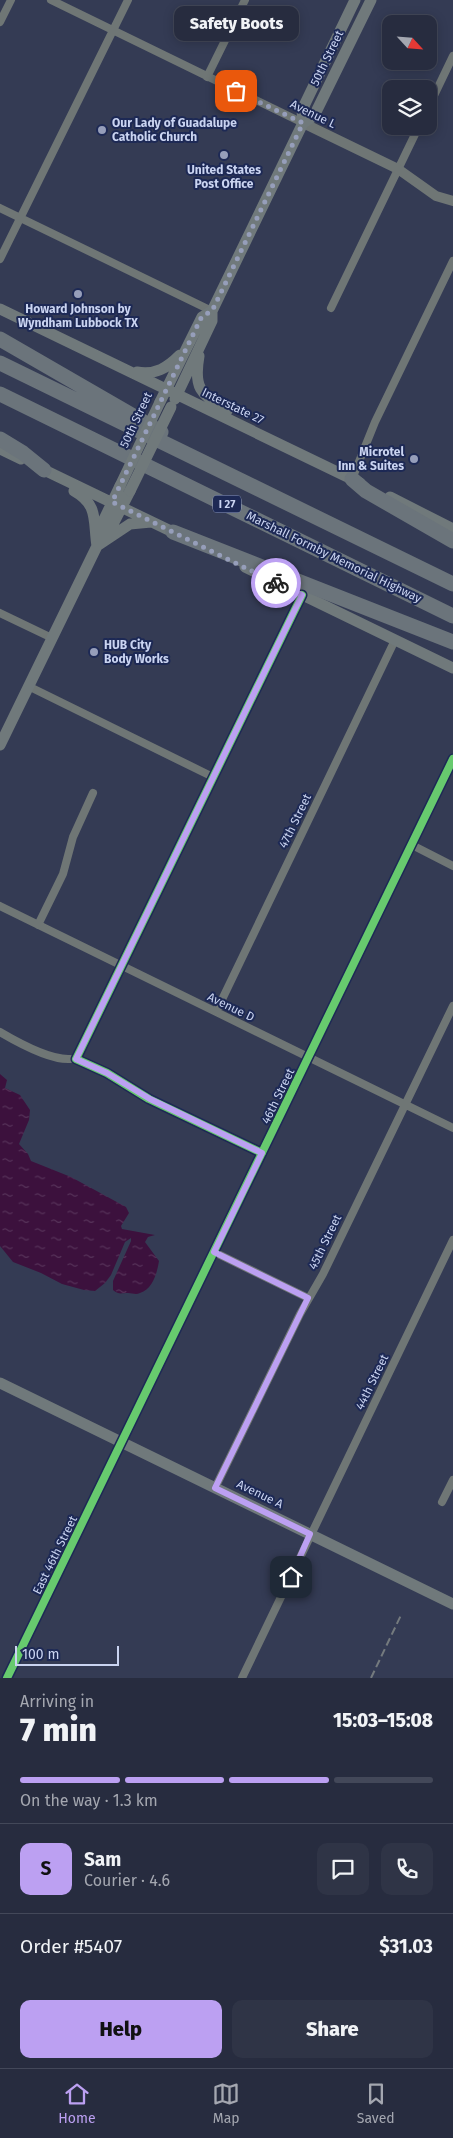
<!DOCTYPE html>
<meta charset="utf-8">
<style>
:root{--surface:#272c3f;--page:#2f3446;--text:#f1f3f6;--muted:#a4a7b0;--line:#434859;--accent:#bca0f2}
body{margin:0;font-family:"Fira Sans",sans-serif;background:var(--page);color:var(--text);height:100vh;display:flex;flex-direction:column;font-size:19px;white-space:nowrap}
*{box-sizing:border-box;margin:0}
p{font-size:16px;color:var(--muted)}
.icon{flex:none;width:28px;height:28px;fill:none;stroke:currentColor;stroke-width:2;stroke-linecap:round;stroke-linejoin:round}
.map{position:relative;height:1678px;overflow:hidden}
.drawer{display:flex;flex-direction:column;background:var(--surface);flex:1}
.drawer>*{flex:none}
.needle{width:32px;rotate:116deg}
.fabs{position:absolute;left:382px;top:15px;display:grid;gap:10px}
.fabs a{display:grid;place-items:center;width:55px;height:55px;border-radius:10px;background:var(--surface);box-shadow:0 2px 12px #0003,0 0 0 1px var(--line);font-size:25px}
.scale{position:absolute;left:15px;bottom:12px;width:104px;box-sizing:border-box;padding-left:5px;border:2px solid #cad4f1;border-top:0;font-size:14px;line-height:18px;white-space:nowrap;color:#cad4f1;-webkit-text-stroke:4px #1d2955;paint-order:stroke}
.pin{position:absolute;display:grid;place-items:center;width:42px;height:42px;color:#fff;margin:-21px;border-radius:10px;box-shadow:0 2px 8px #0006}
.courier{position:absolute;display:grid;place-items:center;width:50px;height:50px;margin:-25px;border:4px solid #bca0f2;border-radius:50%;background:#fff;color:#222;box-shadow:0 1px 6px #0007}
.bubble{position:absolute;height:35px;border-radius:10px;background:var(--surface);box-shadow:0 2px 12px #0003,0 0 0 1px var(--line);font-size:16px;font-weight:800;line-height:35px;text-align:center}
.summary em{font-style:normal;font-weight:800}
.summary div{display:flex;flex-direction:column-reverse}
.summary{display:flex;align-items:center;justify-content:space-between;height:85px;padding:0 20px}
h1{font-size:32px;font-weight:800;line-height:38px}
.bar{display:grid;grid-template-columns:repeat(4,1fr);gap:8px 5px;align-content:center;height:60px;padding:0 20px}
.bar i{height:6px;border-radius:4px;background:var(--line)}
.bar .active{background:var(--accent)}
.bar p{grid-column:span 4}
.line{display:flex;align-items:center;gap:12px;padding:0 20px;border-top:1px solid var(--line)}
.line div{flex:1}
.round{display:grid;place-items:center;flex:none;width:52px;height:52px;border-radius:10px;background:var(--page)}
.cta{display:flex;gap:10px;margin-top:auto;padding:10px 20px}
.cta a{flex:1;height:58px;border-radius:10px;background:var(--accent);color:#111;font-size:20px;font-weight:800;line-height:58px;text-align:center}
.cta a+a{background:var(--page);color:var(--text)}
.tab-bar{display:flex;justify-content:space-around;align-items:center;height:70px;border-top:1px solid var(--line);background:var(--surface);font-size:14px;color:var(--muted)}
.tab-bar a{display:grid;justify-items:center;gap:2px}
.tab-bar .active{color:var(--accent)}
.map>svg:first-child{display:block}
.water{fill:url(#water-ripples)}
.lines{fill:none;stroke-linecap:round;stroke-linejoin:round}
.minor{stroke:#6f7675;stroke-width:8}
.tertiary{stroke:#6f7675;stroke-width:10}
.secondary{stroke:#70797b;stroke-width:11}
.motorway{stroke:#6b747b;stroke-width:15}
.rail{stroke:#747a7e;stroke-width:2;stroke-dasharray:8 4;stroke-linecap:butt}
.secondary-bridge{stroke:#70797b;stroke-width:11}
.cycleway-casing{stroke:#1d2955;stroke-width:11}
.cycleway{stroke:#67ca6e;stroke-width:8}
.done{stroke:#969eba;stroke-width:5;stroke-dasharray:0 9}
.route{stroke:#bca0f2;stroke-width:6}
.poi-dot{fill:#969eba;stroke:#1d2955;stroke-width:2}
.labels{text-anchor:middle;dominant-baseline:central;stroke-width:4;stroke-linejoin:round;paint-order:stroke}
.shield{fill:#1d2955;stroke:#96a1c2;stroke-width:1}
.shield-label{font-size:11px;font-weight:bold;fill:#cad4f1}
.street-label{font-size:12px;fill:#cad4f1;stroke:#1d2955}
.poi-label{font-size:12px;font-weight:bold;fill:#cad4f1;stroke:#1d2955;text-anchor:start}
</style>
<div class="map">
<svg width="453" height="1678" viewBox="0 0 453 1678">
<defs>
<pattern id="water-ripples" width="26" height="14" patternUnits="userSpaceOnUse" patternTransform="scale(1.25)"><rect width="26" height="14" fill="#3c113d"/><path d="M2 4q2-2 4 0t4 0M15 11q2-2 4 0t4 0" fill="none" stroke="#57335a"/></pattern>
</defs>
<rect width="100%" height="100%" fill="#343b54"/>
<path class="water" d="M 0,1074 L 7,1080 L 5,1088 L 20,1095 L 30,1110 L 29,1120 L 19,1144 L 28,1154 L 31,1161 L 71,1177 L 126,1207 L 129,1213 L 121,1226 L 122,1229 L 155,1235 L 148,1237 L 145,1242 L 159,1261 C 157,1273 153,1289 140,1293 C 136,1295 132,1293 128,1293 C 121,1293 119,1295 113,1290 L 113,1281 L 131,1241 L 131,1238 L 125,1242 L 111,1275 L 105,1283 L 95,1291 L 84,1290 L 62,1284 L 41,1273 L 13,1262 L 0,1246 Z"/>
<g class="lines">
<path class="minor" d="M 51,0 L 303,123
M 0,22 L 11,0
M 207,77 L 245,0
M 429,106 L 453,56
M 0,208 L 212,311
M 0,259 L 128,0
M 331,308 L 419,126
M 352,479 L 375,422 L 453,261
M 0,613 L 52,638
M 28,686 L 213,777
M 412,845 L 453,866
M 0,906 L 453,1128
M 38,925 L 63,874 L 73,837 L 93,793
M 216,1012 L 395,640
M 0,1032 C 17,1042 50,1060 70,1059
M 262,1153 L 149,1099 L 107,1073 L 76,1059 L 302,595
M 214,1252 L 308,1298
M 215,1488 L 300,1314 L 323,1274 L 453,1006
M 442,1502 L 453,1480
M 7,1678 L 453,759
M 242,1678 L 453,1240"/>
<path class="tertiary" d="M 303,123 L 398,169 L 436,196 L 453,201"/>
<path class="secondary" d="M 303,123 L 314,116 L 371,0
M 0,309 L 360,483
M 199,356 C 193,390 202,394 227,411
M 137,372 C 156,375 167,368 180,355
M 175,399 L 212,321 L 212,311 L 303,123 L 302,110 L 355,0
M 160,402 L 202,317 L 212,311
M 0,449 L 21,459
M 38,467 L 179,535
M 390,497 L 453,529
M 96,536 L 120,486
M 106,538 L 130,491
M 97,546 L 130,524 L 151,522
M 245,567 L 453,668
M 0,745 L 97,546 C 93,521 99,505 74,491
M 0,1383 L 453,1604"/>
<path class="motorway" d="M 0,339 L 161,432
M 0,363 L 453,584
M 0,394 L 453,616
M 0,439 L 23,453 L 44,470
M 352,479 L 366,491 L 453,541
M 173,532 L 453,642"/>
<path class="rail" d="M 371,1678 L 402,1613"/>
<path class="secondary-bridge" d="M 120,486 L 160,402
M 130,491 L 171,407"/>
<defs>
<path id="cycleway" d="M 262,1153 L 149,1099 L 107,1073 L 76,1059 L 302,595
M 7,1678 L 453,759"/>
</defs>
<use href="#cycleway" class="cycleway-casing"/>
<use href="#cycleway" class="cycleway"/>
</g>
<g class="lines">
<path class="done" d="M 236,91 L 303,123 L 212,311 L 202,316 L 112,502 L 276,583"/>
<path class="route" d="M 276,583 L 302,595 L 76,1059 L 107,1073 L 150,1099 L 262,1153 L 214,1252 L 308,1298 L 215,1488 L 310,1534 L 291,1577"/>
</g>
<g class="poi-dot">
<circle cx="102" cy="130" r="5"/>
<circle cx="224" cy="155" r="5"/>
<circle cx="78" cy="294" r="5"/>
<circle cx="414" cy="459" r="5"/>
<circle cx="94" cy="652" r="5"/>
</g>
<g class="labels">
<rect class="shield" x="213" y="495.5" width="28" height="17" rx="4"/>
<g class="shield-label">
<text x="227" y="504">I 27</text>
</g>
<g class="street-label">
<text transform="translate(327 58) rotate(-64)">50th Street</text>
<text transform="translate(313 114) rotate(26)">Avenue L</text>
<text transform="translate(233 406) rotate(26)">Interstate 27</text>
<text transform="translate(136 420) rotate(-65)">50th Street</text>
<text transform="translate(334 557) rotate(26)">Marshall Formby Memorial Highway</text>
<text transform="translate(295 821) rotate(-64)">47th Street</text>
<text transform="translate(231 1007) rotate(26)">Avenue D</text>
<text transform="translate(278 1096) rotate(-64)">46th Street</text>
<text transform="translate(325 1242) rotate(-64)">45th Street</text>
<text transform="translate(372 1382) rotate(-64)">44th Street</text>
<text transform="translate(260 1494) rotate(26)">Avenue A</text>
<text transform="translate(55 1555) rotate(-64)">East 46th Street</text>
</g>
<g class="poi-label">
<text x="112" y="123">Our Lady of Guadalupe<tspan x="112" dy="14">Catholic Church</tspan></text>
<text x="224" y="170" text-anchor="middle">United States<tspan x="224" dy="14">Post Office</tspan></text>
<text x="78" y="309" text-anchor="middle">Howard Johnson by<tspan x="78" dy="14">Wyndham Lubbock TX</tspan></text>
<text x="404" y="452" text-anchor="end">Microtel<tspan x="404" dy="14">Inn &amp; Suites</tspan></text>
<text x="104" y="645">HUB City<tspan x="104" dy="14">Body Works</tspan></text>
</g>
</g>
</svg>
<div class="fabs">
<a><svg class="needle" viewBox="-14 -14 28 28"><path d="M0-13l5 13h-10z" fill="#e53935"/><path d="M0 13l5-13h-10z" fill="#a4a7b0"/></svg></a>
<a><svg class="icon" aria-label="layers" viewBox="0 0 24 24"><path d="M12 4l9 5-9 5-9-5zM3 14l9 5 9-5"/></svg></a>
</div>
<div class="scale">100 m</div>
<div class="pin" style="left:236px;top:91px;background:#ea580c"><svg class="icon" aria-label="bag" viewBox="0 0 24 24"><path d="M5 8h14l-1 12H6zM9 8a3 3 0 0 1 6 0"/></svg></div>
<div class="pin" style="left:291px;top:1577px;background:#1f2937"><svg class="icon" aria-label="home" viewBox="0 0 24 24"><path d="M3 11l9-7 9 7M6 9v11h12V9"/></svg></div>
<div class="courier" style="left:276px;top:583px"><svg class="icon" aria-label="bike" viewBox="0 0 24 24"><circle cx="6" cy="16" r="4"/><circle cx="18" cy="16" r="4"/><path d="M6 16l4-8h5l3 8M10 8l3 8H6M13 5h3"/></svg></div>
<div class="bubble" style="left:174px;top:6px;width:125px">Safety Boots</div>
</div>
<section class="drawer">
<div class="summary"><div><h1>7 min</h1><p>Arriving in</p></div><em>15:03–15:08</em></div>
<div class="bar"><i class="active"></i><i class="active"></i><i class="active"></i><i></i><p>On the way · 1.3 km</p></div>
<div class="line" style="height:90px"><b class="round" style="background:var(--accent);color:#111">S</b><div><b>Sam</b><p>Courier · 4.6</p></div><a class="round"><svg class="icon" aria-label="chat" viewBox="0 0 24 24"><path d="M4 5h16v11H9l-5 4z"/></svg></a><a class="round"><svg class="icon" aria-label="phone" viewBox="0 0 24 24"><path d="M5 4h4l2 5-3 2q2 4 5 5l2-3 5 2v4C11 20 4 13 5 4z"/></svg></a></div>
<div class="line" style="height:65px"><div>Order #5407</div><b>$31.03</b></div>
<div class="cta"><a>Help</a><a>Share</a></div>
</section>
<nav class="tab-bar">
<a class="active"><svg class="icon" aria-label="home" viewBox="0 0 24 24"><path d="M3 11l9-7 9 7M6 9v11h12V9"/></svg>Home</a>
<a><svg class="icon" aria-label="map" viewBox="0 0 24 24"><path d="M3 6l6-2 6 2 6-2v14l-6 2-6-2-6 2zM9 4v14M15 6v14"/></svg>Map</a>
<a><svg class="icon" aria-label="saved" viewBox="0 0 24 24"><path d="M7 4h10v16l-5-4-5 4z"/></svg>Saved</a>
</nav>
